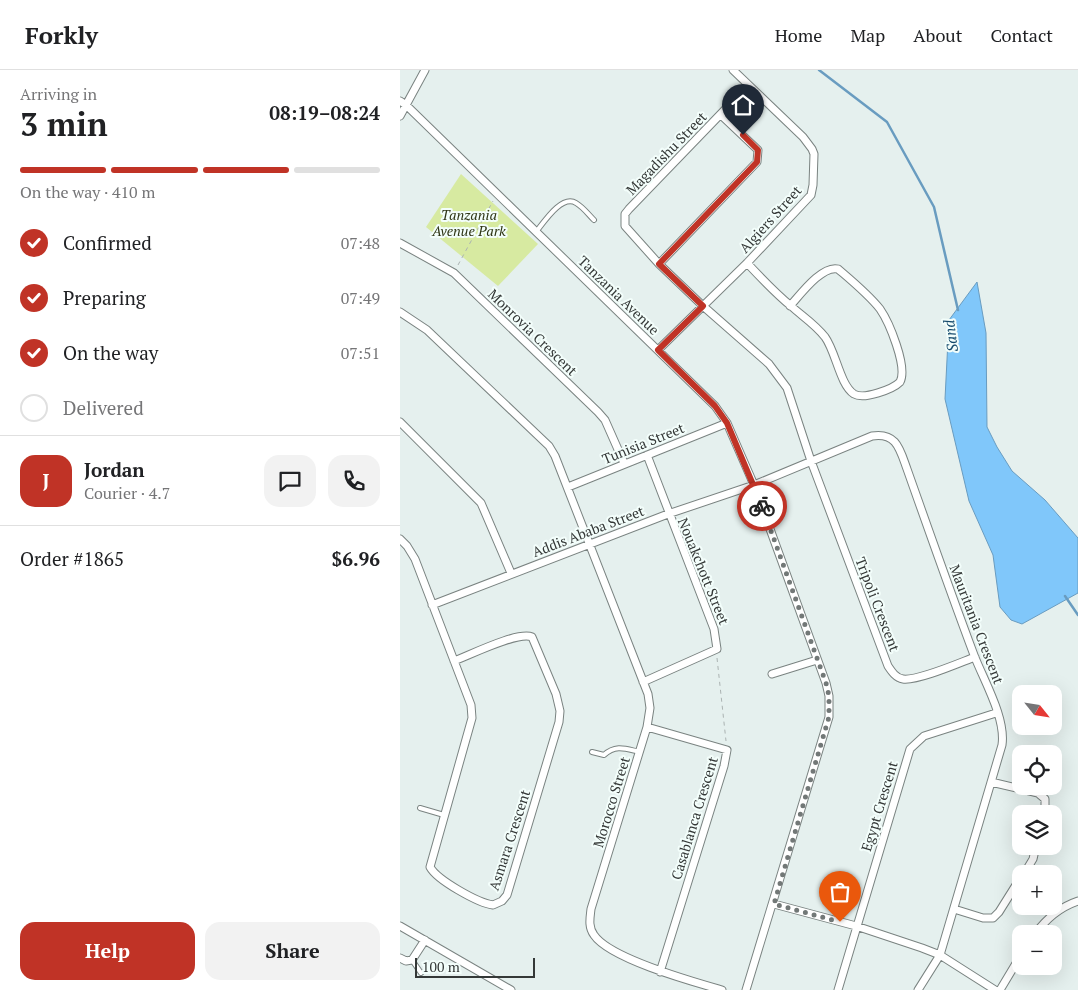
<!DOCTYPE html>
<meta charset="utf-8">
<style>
:root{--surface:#fff;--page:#f2f2f2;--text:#202124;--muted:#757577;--line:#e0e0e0;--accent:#c03326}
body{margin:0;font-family:"PT Serif",serif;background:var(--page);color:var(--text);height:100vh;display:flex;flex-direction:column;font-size:19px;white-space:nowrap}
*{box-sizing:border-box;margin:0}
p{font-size:16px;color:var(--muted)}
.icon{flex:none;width:28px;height:28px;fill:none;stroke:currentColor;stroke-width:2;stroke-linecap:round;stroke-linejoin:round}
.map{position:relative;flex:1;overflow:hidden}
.drawer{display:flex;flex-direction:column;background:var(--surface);width:400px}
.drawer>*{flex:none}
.needle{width:32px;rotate:120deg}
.tools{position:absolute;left:612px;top:615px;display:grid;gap:10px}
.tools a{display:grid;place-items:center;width:50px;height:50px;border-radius:10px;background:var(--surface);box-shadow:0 5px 20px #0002;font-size:25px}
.scale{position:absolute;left:15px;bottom:12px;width:120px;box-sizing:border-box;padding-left:5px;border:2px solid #343837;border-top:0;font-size:14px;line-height:18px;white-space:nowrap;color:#343837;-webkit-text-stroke:4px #f3fefb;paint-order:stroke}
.pin{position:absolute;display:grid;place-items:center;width:42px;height:42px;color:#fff;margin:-51px -21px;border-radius:50% 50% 50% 0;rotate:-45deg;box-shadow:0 0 5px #0007}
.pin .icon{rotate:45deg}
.courier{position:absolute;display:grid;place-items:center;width:50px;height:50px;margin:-25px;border:4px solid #c03326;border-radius:50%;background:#fff;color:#222;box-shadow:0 1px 6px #0007}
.summary em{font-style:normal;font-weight:700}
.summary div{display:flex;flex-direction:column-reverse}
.summary{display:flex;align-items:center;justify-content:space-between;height:85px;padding:0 20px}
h1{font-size:32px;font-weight:700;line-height:38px}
.bar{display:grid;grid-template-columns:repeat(4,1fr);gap:8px 5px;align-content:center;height:60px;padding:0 20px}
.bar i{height:6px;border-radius:4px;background:var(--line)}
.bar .selected{background:var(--accent)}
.bar p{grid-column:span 4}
.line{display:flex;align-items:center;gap:12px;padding:0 20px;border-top:1px solid var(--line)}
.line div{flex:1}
.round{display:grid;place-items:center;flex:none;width:52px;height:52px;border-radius:15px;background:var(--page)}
ol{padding:0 20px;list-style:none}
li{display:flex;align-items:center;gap:15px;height:55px}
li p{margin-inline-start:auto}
li .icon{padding:5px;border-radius:50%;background:var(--accent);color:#fff;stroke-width:4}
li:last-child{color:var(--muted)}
li i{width:28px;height:28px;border:2px solid var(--line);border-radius:50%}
.primary-button{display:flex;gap:10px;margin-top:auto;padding:10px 20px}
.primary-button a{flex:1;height:58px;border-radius:15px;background:var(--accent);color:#fff;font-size:20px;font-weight:700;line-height:58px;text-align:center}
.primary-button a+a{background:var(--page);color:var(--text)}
header{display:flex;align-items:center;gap:30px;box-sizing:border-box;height:70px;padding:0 25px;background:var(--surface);border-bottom:1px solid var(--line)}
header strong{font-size:24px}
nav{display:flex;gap:28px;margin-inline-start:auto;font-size:18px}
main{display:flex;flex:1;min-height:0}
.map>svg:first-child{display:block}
.green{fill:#d7eaa1}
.water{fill:#80c7fa;stroke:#699cc0}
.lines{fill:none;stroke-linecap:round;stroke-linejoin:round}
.stream{stroke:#699cc0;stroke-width:2.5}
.service-casing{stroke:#7a8381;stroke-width:6}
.minor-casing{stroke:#7a8381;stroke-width:9}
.path{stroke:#abb3b2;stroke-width:1;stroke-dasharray:4 4;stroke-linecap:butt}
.service{stroke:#fff;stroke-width:4}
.minor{stroke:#fff;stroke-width:7}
.done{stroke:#727877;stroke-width:5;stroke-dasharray:0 9}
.route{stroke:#c03326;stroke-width:6}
.labels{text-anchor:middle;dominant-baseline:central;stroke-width:4;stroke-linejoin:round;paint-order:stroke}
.street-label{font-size:14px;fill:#343837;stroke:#f3fefb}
.park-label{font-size:14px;font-style:italic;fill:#2e3514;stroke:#f3fefb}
.water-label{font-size:15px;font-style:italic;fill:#14496b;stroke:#f3fefb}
</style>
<header>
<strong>Forkly</strong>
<nav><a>Home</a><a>Map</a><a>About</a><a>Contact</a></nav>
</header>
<main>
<section class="drawer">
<div class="summary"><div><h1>3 min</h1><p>Arriving in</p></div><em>08:19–08:24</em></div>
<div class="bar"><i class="selected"></i><i class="selected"></i><i class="selected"></i><i></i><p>On the way · 410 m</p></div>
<ol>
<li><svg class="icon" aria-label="check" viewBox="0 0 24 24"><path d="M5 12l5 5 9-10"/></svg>Confirmed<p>07:48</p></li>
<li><svg class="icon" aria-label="check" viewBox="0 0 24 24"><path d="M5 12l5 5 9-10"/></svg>Preparing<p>07:49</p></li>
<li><svg class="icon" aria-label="check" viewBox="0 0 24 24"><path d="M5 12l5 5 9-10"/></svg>On the way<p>07:51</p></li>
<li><i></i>Delivered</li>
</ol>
<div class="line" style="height:90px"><b class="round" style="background:var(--accent);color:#fff">J</b><div><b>Jordan</b><p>Courier · 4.7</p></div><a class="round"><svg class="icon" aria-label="chat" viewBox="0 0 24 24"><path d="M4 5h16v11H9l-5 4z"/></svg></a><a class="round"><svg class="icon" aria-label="phone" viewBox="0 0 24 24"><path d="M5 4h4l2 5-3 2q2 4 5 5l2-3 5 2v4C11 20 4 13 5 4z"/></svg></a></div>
<div class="line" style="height:65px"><div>Order #1865</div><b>$6.96</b></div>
<div class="primary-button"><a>Help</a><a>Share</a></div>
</section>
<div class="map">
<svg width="678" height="920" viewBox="0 0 678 920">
<rect width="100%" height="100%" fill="#e5f0ee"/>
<path class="green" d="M 61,104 L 138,174 L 98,216 L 26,157 Z"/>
<path class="water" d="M 577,212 L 586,263 L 587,357 L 597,377 L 612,401 L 645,430 L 678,468 L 678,523 L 622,554 L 611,550 L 600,537 L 593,485 L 569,431 L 545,329 L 549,250 Z"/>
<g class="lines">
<path class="stream" d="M 419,0 L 487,52 L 534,137 L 558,240
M 665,526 L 678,545"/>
<defs>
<path id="service" d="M 136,162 C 144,152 162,124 176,133 C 183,137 188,144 194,150
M 192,682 L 204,685 C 216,674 226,679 240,682
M 20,738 L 44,745
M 12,890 L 21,903"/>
<path id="minor" d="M 349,17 L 340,24 L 229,139 L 225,144 L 225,156 L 259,194 L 303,236 L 369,294 L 387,318 L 411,391 L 488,596 C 492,602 496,608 503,609 C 518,611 559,593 575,587
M 0,31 L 6,35 L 315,336 L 327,353 L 354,415 L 426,613 L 429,626 L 429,647 L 346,920
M 0,46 L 25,0
M 0,173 L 54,203 L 198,342 L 205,350 L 224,393
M 347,193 C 361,208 375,223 391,236 C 402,246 415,254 425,267 C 436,282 440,315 454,324 C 464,330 493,319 500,312 C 508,297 489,252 480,239 C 468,224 452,211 438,199 C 422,195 400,225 390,236
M 259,194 L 357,92 L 358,80 L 321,45
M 0,242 L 27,260 L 149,376 L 155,386 L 248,624 L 250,638 L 247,657 L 191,839 C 190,848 188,857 194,865 C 210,889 294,912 322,920
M 258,280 L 347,193 L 411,125 L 413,115 L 414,84 L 412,79 L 403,67 L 333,0
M 0,352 L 81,433 L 111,503
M 168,417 L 327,353
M 0,469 L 7,476 L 15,489 L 71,635 L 72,648 L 30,797 C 37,810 78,833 93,835 L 102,831 L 107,825 L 159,652 L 160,641 L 156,624 L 132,567 C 118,561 70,585 54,591
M 32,535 L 268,444 L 354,415 L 472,366 C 497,362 500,380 507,399 C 529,461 551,524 574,585 C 584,611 606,648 602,675 L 540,885 L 518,920
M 372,604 L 417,590
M 243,612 L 317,579 L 314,559 L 247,385
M 247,657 L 327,680 L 324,696 L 260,902
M 591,712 L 638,723 L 645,729 L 645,744
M 624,804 L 633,789 L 636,776
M 374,834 L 456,856 L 522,878 L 540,885 L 595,920
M 554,839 L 583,848 L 593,848 L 599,842 L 621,807
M 0,856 L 111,920
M 635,864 C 646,849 660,837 678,831
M 0,888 L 6,891 L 12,890 L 25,870
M 438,920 L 510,679 L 524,666 L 596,643
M 600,920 L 621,885"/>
</defs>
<use href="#service" class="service-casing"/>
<use href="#minor" class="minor-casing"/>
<path class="path" d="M 58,195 L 93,131
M 317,588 L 326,671"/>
<use href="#service" class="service"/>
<use href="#minor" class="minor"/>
</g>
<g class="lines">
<path class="done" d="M 362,436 L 426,613 L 429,626 L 429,647 L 374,834 L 440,852"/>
<path class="route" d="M 343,65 L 358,80 L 357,92 L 259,194 L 303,236 L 258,280 L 315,336 L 327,353 L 362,436"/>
</g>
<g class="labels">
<g class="street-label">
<text transform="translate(266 83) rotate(-46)">Magadishu Street</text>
<text transform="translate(370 149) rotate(-48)">Algiers Street</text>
<text transform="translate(219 225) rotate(44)">Tanzania Avenue</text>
<text transform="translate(133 262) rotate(44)">Monrovia Crescent</text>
<text transform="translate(243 373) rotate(-22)">Tunisia Street</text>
<text transform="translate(188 461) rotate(-21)">Addis Ababa Street</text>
<text transform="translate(304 501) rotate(68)">Nouakchott Street</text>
<text transform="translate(478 534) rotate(69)">Tripoli Crescent</text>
<text transform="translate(577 554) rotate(69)">Mauritania Crescent</text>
<text transform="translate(211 732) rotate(-73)">Morocco Street</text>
<text transform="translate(479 736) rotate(-73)">Egypt Crescent</text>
<text transform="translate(294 748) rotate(-73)">Casablanca Crescent</text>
<text transform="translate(109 770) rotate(-72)">Asmara Crescent</text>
</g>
<g class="park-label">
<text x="69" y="144">Tanzania<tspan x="69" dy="16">Avenue Park</tspan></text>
</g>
<g class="water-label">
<text transform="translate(550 266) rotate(-97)">Sand</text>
</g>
</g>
</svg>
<div class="tools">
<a><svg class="needle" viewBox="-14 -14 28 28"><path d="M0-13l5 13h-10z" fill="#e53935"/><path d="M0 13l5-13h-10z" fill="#757577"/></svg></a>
<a><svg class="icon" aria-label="locate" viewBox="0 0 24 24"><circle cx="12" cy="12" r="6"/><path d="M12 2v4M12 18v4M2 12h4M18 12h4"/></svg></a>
<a><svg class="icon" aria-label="layers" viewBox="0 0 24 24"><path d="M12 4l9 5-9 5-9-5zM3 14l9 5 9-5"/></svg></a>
<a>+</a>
<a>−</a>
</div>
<div class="scale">100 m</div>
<div class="pin" style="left:440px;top:852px;background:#ea580c"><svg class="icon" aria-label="bag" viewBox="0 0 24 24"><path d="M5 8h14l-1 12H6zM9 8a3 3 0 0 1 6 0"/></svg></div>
<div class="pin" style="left:343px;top:65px;background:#1f2937"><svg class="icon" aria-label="home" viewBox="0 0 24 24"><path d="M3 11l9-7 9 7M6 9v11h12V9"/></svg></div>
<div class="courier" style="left:362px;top:436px"><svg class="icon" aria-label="bike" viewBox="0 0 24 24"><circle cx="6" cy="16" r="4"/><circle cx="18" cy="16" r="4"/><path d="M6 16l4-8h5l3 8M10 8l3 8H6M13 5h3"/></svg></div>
</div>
</main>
